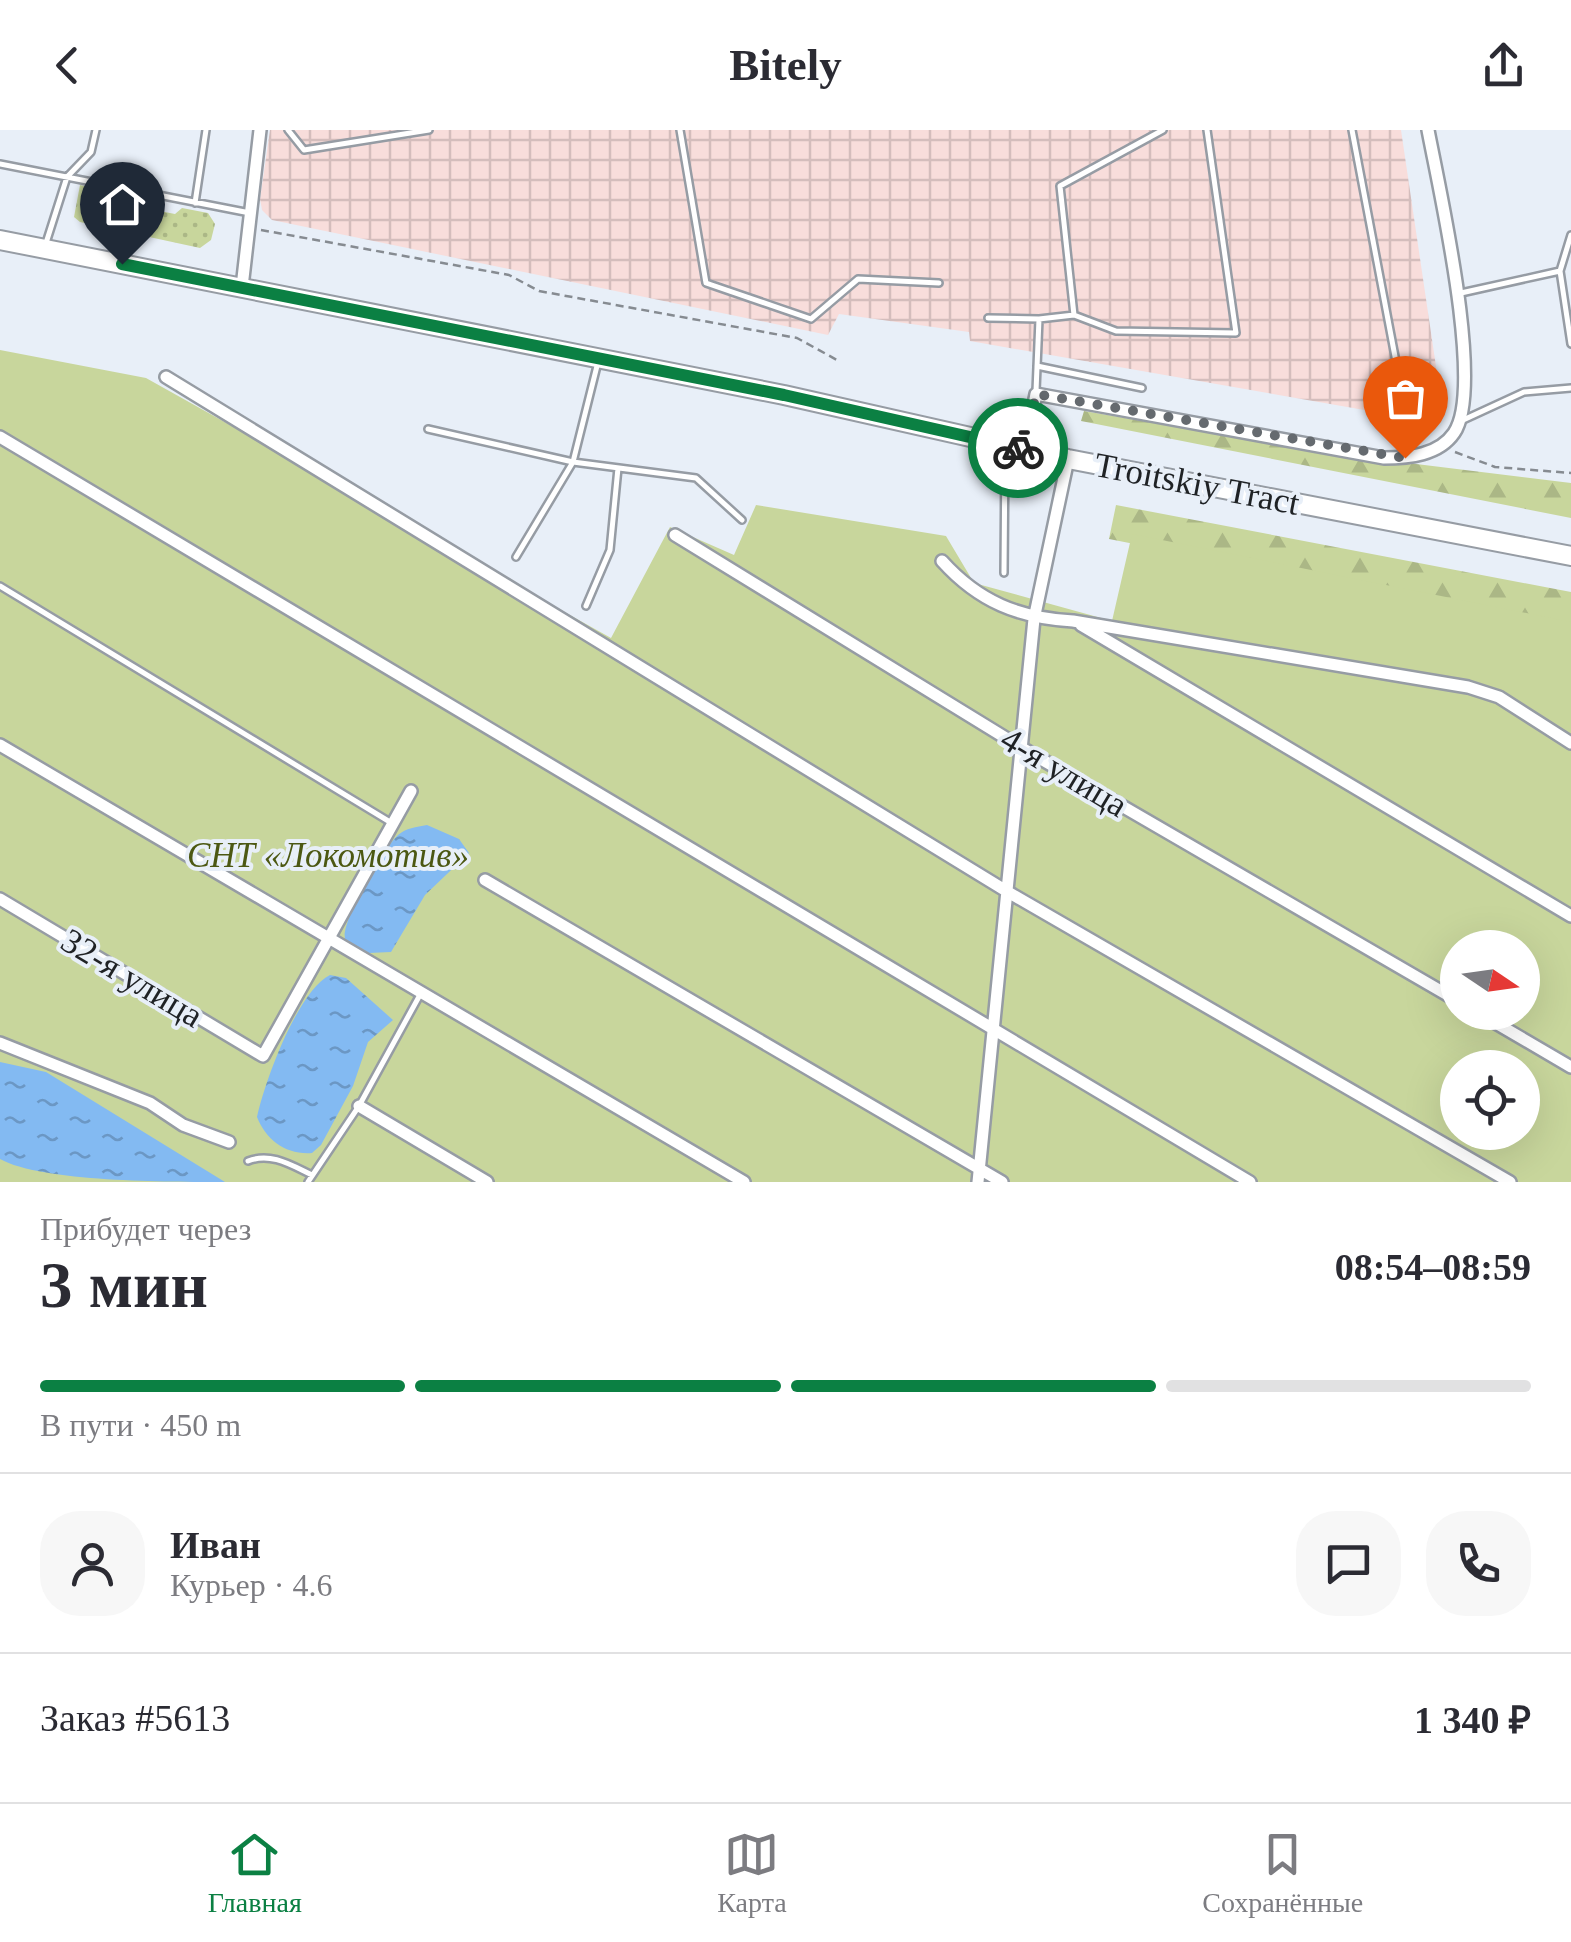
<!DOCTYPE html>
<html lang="ru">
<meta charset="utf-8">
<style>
:root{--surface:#fff;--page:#f7f7f7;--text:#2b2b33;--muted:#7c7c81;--line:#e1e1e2;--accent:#0b8043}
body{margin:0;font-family:"Times New Roman",serif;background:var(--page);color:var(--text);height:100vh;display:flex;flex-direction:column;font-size:38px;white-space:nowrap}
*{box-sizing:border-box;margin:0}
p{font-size:32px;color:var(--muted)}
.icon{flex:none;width:55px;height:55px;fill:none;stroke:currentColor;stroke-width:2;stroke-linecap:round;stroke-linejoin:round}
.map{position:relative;height:1052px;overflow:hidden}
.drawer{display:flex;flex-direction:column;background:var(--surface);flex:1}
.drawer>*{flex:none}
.needle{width:65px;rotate:103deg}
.buttons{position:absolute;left:1440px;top:800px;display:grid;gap:20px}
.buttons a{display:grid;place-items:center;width:100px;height:100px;border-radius:50%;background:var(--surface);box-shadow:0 10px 40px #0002;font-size:50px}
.pin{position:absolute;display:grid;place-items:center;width:85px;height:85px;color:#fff;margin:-102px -42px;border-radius:50% 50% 50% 0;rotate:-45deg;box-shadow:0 0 10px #0007}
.pin .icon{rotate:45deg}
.courier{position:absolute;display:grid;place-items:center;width:100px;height:100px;margin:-50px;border:8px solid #0b8043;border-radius:50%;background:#fff;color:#222;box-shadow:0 2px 12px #0007}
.head em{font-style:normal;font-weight:600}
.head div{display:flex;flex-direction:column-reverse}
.head{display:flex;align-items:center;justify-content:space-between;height:170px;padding:0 40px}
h1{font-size:65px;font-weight:600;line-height:75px}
.bar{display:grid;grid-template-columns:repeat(4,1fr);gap:15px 10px;align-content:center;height:120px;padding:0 40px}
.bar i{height:12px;border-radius:8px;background:var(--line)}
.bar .on{background:var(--accent)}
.bar p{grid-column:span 4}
.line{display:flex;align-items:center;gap:25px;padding:0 40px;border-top:2px solid var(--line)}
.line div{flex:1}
.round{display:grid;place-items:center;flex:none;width:105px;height:105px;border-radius:40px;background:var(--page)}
header{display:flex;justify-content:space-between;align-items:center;height:130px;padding:0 40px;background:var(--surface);font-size:45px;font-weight:600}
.tab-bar{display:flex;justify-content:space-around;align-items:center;height:140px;border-top:2px solid var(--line);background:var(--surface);font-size:28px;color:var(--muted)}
.tab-bar a{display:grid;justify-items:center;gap:5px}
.tab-bar .on{color:var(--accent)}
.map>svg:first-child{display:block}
.industrial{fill:url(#industrial-grid)}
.grass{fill:url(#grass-dots)}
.forest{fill:url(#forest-firs)}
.green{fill:#c8d69c;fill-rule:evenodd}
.water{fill:url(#water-ripples)}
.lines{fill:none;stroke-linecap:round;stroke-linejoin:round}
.lane-casing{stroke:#969ca4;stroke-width:10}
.street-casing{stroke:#969ca4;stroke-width:16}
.primary-casing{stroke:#969ca4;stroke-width:22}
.path{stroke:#868b91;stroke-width:2.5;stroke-dasharray:8 5;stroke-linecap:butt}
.lane{stroke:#fff;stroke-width:5}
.street{stroke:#fff;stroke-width:11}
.primary{stroke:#fff;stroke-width:18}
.done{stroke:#656a6f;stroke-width:10;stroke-dasharray:0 18}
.route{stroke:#0b8043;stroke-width:12}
.labels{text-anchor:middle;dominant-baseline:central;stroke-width:8;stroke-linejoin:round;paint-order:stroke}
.street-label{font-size:35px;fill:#1f2225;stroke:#e8eff8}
.park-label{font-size:35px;font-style:italic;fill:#4c5812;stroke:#e8eff8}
</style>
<header><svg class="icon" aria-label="back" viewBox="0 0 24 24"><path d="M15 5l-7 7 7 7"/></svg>Bitely<svg class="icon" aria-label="share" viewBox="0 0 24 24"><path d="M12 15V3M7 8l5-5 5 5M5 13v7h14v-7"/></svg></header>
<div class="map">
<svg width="1571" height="1052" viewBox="0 0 1571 1052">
<defs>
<pattern id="industrial-grid" width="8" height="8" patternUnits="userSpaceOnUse" patternTransform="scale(2.5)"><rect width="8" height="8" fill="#f8dddb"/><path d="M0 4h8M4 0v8" fill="none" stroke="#d4bdbc"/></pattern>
<pattern id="grass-dots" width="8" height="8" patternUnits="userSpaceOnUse" patternTransform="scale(2.5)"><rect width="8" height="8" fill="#c8d69c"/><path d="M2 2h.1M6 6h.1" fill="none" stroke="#abb786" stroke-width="1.8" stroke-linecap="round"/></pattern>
<pattern id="forest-firs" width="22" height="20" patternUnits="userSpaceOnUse" patternTransform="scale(2.5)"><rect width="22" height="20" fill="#c8d69c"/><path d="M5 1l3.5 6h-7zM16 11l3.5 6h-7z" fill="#abb786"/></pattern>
<pattern id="water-ripples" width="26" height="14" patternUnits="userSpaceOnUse" patternTransform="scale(2.5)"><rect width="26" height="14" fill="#83baf2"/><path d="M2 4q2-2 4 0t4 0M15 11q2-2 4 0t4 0" fill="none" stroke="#6b97c4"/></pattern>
</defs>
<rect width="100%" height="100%" fill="#e8eff8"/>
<path class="industrial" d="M 270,0 L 1401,0 L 1442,277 L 1393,285 L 970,211 L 969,202 L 839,184 L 828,205 L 272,90 L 262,80 L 260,69 Z"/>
<path class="grass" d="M 80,55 L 94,58 L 99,69 L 175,84 L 182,78 L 208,83 L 215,94 L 211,110 L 200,118 L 80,92 L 74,87 Z"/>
<path class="forest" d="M 1084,281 L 1335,324 L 1571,353 L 1571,388 L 1081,291 Z
M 1116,375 L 1571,462 L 1571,500 L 1109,409 Z"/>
<path class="green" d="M 0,220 L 146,248 L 611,508 L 670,397 L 734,425 L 756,375 L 946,406 L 974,453 L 1112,491 L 1132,404 L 1571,492 L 1571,1052 L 0,1052 ZM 1458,818 L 1522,818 L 1522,882 L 1458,882 ZM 1458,938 L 1522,938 L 1522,1002 L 1458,1002 Z"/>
<path class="water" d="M 427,695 L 459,709 L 469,723 L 425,765 L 391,822 L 369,823 L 345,809 C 341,791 383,719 398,705 C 406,698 416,697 427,695 Z
M 330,845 L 346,848 L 393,890 L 368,912 L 353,956 L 321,1015 L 312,1023 C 286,1025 266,1010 257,987 C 265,951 297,862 330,845 Z
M 0,932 L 46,942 L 225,1052 C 169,1052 41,1052 0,1029 Z"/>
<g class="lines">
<defs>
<path id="lane" d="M 288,0 L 304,20 L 429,0
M 680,0 L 706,153 L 811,189 L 858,149 L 939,153
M 1352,0 L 1397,237
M 0,34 L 250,83
M 195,73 L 206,0
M 1571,105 L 1560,141 L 1571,214
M 46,113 L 67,47 L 91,22 L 96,0
M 1461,163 L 1560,141
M 1074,185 L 1060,56 L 1163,0
M 988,188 L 1039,189
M 1037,236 L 1142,258
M 1036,261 L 1039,189 L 1074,185 L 1116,201 L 1236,203 L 1207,0
M 1461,291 L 1524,262 L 1571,258
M 428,299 L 573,332 L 696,348 L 742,390
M 516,427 L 573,332 L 598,232
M 1004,443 L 1005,318
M 0,456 L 390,692
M 586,476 L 610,420 L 618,338
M 248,1031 C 271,1022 291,1035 312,1045
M 308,1052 L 359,976 L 421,863"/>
<path id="street" d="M 242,157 L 260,0
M 166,247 L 1008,762 L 1510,1052
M 0,307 L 1250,1052
M 1025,320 L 1036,264 L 1384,328 C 1409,328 1439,325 1454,303 C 1485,258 1439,58 1428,0
M 675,405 L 1022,618 L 1458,871
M 942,431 C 979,472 1019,488 1073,491 L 1468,557 L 1499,567 L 1571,613
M 1081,495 L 1571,786
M 0,615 L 744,1052
M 485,750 L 1002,1052
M 0,769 L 263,926 L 411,661
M 1477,882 L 1571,937
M 0,913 L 150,973 L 183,995 L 229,1012
M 359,976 L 487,1052
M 978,1052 L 1034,489 L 1068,329"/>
<path id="primary" d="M 0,110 L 784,265 L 1068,329 L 1571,426"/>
</defs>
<use href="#lane" class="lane-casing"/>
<use href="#street" class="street-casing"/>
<use href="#primary" class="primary-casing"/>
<path class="path" d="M 261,100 L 509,145 L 539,161 L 797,208 L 837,230
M 1455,322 L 1495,337 L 1571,343"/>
<use href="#lane" class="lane"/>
<use href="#street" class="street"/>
<use href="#primary" class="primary"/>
</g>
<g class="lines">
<path class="done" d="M 1018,318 L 1024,320 L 1036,264 L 1405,328"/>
<path class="route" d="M 122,134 L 784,265 L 1018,318"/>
</g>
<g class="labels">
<g class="street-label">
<text transform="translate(1197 354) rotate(11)">Troitskiy Tract</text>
<text transform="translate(1064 642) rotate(31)">4-я улица</text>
<text transform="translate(132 848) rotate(31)">32-я улица</text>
</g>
<g class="park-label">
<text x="328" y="725">СНТ «Локомотив»</text>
</g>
</g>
</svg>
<div class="buttons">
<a><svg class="needle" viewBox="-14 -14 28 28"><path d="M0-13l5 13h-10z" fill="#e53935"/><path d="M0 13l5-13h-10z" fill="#7c7c81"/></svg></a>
<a><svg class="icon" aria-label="locate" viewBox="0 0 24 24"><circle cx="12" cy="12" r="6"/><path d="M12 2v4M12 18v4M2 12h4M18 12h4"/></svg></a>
</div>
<div class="pin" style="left:1405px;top:328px;background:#ea580c"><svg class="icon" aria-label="bag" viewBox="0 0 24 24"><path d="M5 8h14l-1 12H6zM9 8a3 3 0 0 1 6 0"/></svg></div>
<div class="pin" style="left:122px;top:134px;background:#1f2937"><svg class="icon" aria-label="home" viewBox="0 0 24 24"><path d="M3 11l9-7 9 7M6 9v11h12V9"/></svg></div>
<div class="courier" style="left:1018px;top:318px"><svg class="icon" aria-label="bike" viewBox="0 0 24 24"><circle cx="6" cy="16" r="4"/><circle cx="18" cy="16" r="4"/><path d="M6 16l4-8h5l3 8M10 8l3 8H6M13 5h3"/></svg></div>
</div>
<section class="drawer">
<div class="head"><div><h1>3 мин</h1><p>Прибудет через</p></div><em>08:54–08:59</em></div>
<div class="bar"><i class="on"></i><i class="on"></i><i class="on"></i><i></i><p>В пути · 450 m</p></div>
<div class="line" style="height:180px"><a class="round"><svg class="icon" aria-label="person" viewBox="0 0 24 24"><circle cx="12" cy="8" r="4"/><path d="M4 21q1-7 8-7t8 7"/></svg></a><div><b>Иван</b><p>Курьер · 4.6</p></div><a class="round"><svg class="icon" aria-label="chat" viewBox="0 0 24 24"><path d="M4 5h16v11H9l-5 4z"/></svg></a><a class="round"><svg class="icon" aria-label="phone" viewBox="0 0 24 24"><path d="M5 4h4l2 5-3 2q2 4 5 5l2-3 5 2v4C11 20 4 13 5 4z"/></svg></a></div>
<div class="line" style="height:130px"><div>Заказ #5613</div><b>1 340 ₽</b></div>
</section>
<nav class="tab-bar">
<a class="on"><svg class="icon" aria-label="home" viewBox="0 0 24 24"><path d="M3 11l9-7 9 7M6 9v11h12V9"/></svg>Главная</a>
<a><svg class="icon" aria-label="map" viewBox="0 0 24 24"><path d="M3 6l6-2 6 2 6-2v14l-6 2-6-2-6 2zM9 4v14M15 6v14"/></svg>Карта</a>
<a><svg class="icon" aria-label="saved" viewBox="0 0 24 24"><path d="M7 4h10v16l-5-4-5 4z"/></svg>Сохранённые</a>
</nav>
